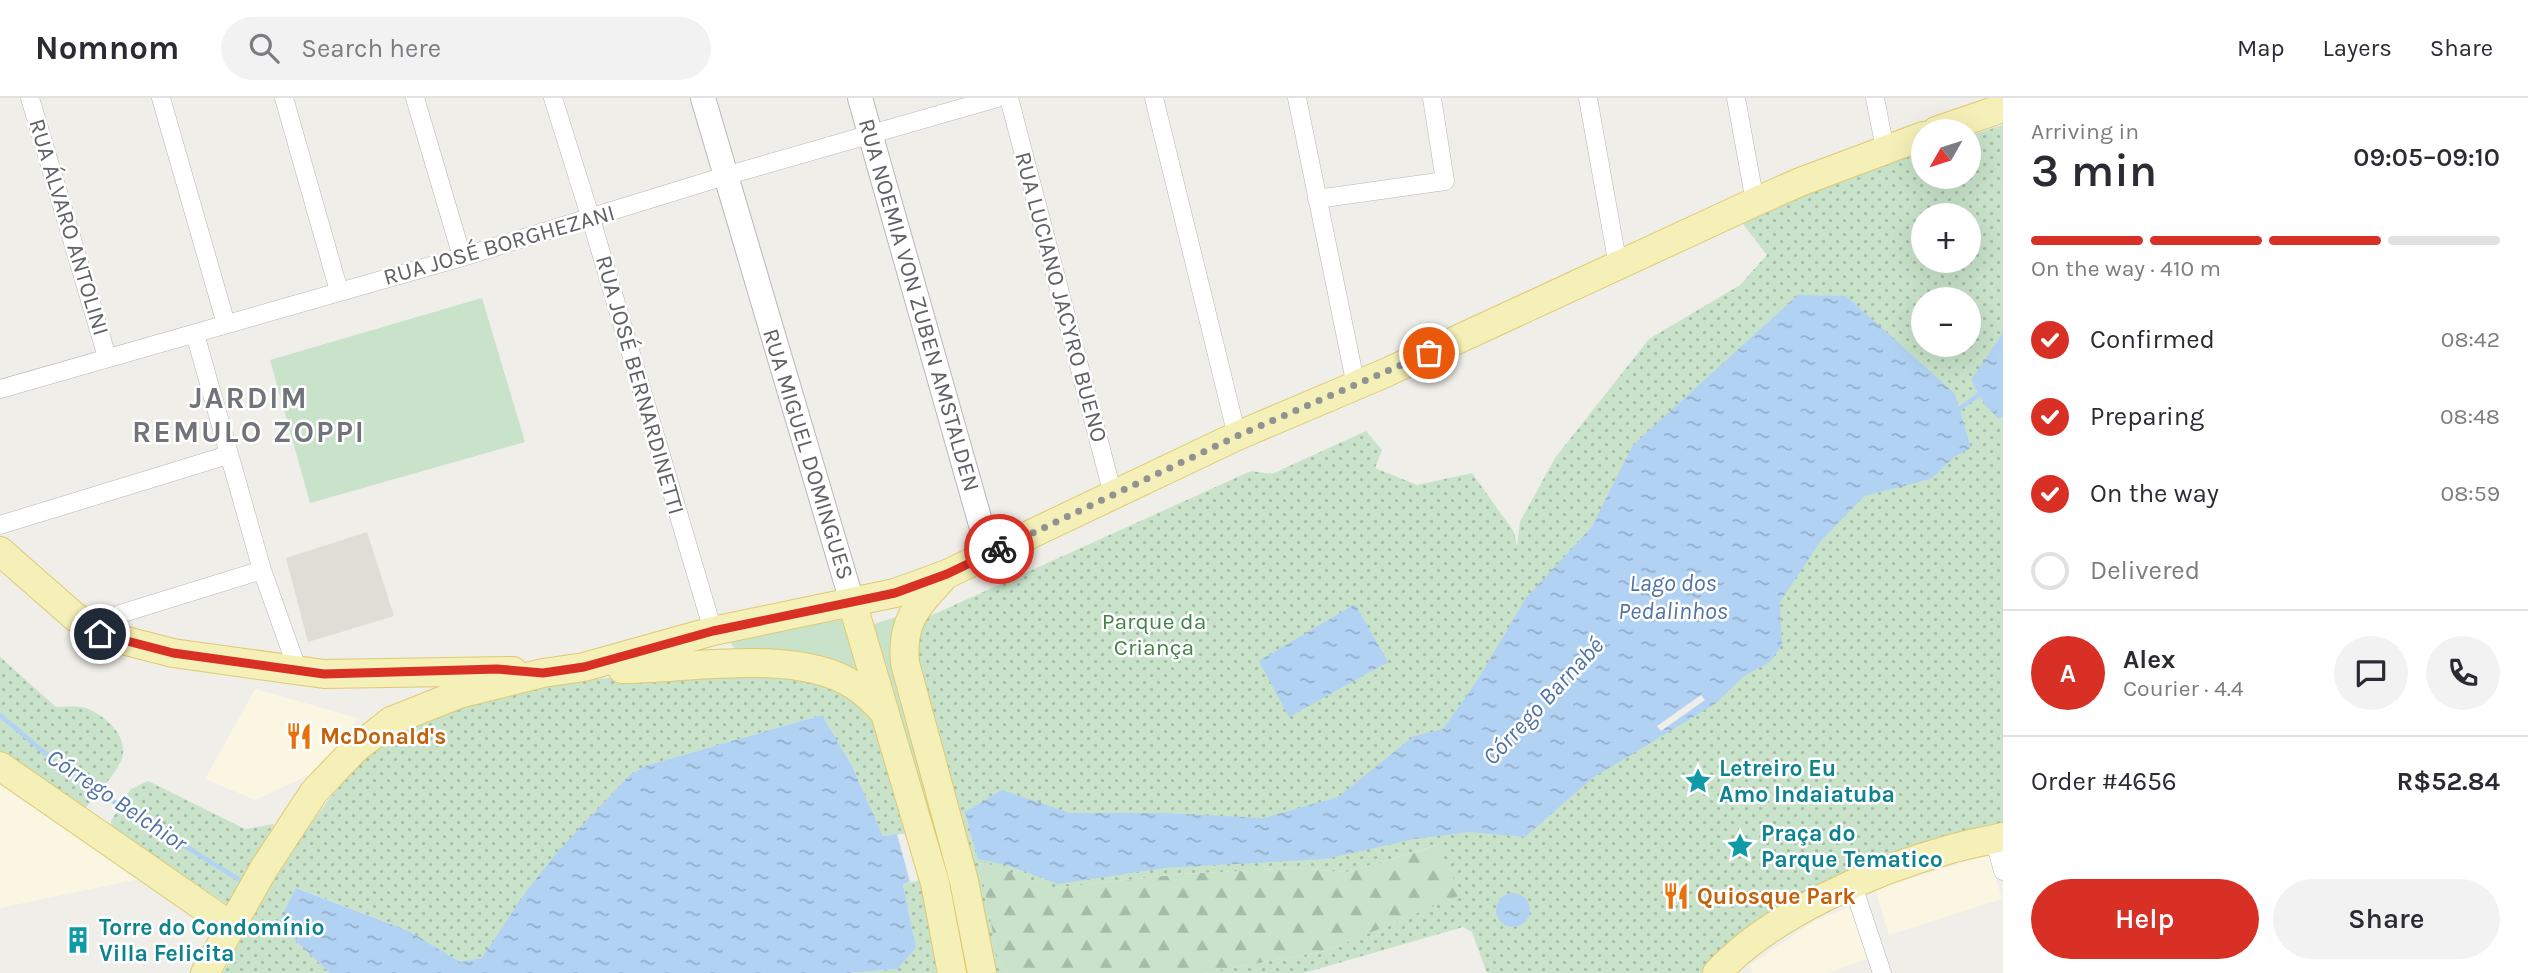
<!DOCTYPE html>
<meta charset="utf-8">
<style>
:root{--surface:#fff;--page:#f2f2f3;--text:#2b2b33;--muted:#7c7c81;--line:#e1e1e2;--accent:#d93025}
body{margin:0;font-family:Karla,sans-serif;background:var(--page);color:var(--text);height:100vh;display:flex;flex-direction:column;font-size:26px;white-space:nowrap}
*{box-sizing:border-box;margin:0}
p{font-size:23px;color:var(--muted)}
.icon{flex:none;width:38px;height:38px;fill:none;stroke:currentColor;stroke-width:2;stroke-linecap:round;stroke-linejoin:round}
.map{position:relative;flex:1;overflow:hidden}
.drawer{display:flex;flex-direction:column;background:var(--surface);width:525px}
.drawer>*{flex:none}
.needle{width:46px;rotate:231deg}
.fabs{position:absolute;left:1911px;top:21px;display:grid;gap:14px}
.fabs a{display:grid;place-items:center;width:70px;height:70px;border-radius:50%;background:var(--surface);box-shadow:0 7px 28px #0002;font-size:35px}
.pin{position:absolute;display:grid;place-items:center;width:60px;height:60px;color:#fff;margin:-30px;border:4px solid #fff;border-radius:50%;box-shadow:0 2px 7px #0007}
.courier{position:absolute;display:grid;place-items:center;width:70px;height:70px;margin:-35px;border:5px solid #d93025;border-radius:50%;background:#fff;color:#222;box-shadow:0 2px 9px #0007}
.overview em{font-style:normal;font-weight:600}
.overview div{display:flex;flex-direction:column-reverse}
.overview{display:flex;align-items:center;justify-content:space-between;height:119px;padding:0 28px}
h1{font-size:46px;font-weight:600;line-height:52px}
.bar{display:grid;grid-template-columns:repeat(4,1fr);gap:10px 7px;align-content:center;height:84px;padding:0 28px}
.bar i{height:9px;border-radius:5px;background:var(--line)}
.bar .current{background:var(--accent)}
.bar p{grid-column:span 4}
.line{display:flex;align-items:center;gap:18px;padding:0 28px;border-top:2px solid var(--line)}
.line div{flex:1}
.round{display:grid;place-items:center;flex:none;width:74px;height:74px;border-radius:37px;background:var(--page)}
ol{padding:0 28px;list-style:none}
li{display:flex;align-items:center;gap:21px;height:77px}
li p{margin-inline-start:auto}
li .icon{padding:7px;border-radius:50%;background:var(--accent);color:#fff;stroke-width:4}
li:last-child{color:var(--muted)}
li i{width:38px;height:38px;border:4px solid var(--line);border-radius:50%}
.cta{display:flex;gap:14px;margin-top:auto;padding:14px 28px}
.cta a{flex:1;height:80px;border-radius:42px;background:var(--accent);color:#fff;font-size:28px;font-weight:600;line-height:80px;text-align:center}
.cta a+a{background:var(--page);color:var(--text)}
header{display:flex;align-items:center;gap:42px;box-sizing:border-box;height:98px;padding:0 35px;background:var(--surface);border-bottom:2px solid var(--line)}
header strong{font-size:33px}
nav{display:flex;gap:38px;margin-inline-start:auto;font-size:24px}
.search{width:490px;height:63px;background:var(--page);display:flex;align-items:center;gap:18px;box-sizing:border-box;padding:0 24px;border-radius:38px;color:var(--muted);font-size:26px}
main{display:flex;flex:1;min-height:0}
.map>svg:first-child{display:block}
.commercial{fill:#faf6e2}
.education{fill:#deddd6}
.grass{fill:#c8e3ca}
.forest{fill:url(#forest-firs)}
.park{fill:url(#park-dots);fill-rule:evenodd}
.water{fill:url(#water-ripples)}
.pier{fill:#efeee8}
.lines{fill:none;stroke-linecap:round;stroke-linejoin:round}
.stream{stroke:#b2d2f4;stroke-width:4.5}
.street-casing{stroke:#b4b6ba;stroke-width:19}
.secondary-casing{stroke:#b6b8bd;stroke-width:26}
.primary-casing{stroke:#dfc970;stroke-width:30}
.street{stroke:#fff;stroke-width:18}
.secondary{stroke:#fff;stroke-width:24}
.primary{stroke:#f5f0b7;stroke-width:28}
.done{stroke:#919294;stroke-width:7;stroke-dasharray:0 12.6}
.route{stroke:#d93025;stroke-width:9}
.labels{text-anchor:middle;dominant-baseline:central;stroke-width:5;stroke-linejoin:round;paint-order:stroke}
.street-label{font-size:23px;fill:#5f6166;stroke:#fff}
.park-label{font-size:23px;fill:#42824a;stroke:#fff}
.food-label{font-size:23px;font-weight:bold;fill:#c56008;stroke:#fff;text-anchor:start}
.culture-label{font-size:23px;font-weight:bold;fill:#0d838f;stroke:#fff;text-anchor:start}
.water-label{font-size:24px;font-style:italic;fill:#5172a5;stroke:#fff}
.district-label{font-size:30px;font-weight:bold;letter-spacing:2px;fill:#707377;stroke:#fff}
</style>
<header>
<strong>Nomnom</strong>
<div class="search"><svg class="icon" aria-label="search" viewBox="0 0 24 24"><circle cx="10" cy="10" r="6"/><path d="M15 15l6 6"/></svg>Search here</div>
<nav><a>Map</a><a>Layers</a><a>Share</a></nav>
</header>
<main>
<div class="map">
<svg width="2003" height="875" viewBox="0 0 2003 875">
<defs>
<pattern id="forest-firs" width="22" height="20" patternUnits="userSpaceOnUse" patternTransform="scale(1.75)"><rect width="22" height="20" fill="#c8e3ca"/><path d="M5 1l3.5 6h-7zM16 11l3.5 6h-7z" fill="#a6bba8"/></pattern>
<pattern id="park-dots" width="8" height="8" patternUnits="userSpaceOnUse" patternTransform="scale(1.75)"><rect width="8" height="8" fill="#c8e3ca"/><path d="M2 2h.1M6 6h.1" fill="none" stroke="#a6bba8" stroke-width="1.8" stroke-linecap="round"/></pattern>
<pattern id="water-ripples" width="26" height="14" patternUnits="userSpaceOnUse" patternTransform="scale(1.75)"><rect width="26" height="14" fill="#b2d2f4"/><path d="M2 4q2-2 4 0t4 0M15 11q2-2 4 0t4 0" fill="none" stroke="#94aec9"/></pattern>
</defs>
<rect width="100%" height="100%" fill="#efeee8"/>
<path class="commercial" d="M 255,591 L 358,620 L 318,673 L 255,702 L 205,681 Z
M 0,682 L 139,781 L 0,810 Z
M 1989,757 L 2002,801 L 1889,837 L 1875,791 Z
M 1852,808 L 1867,861 L 1829,875 L 1752,875 L 1750,867 L 1814,823 Z"/>
<path class="education" d="M 367,434 L 394,518 L 308,544 L 286,460 Z"/>
<path class="grass" d="M 482,200 L 525,344 L 310,405 L 270,262 Z
M 900,518 L 969,840 L 972,875 L 964,875 L 959,838 L 870,527 Z
M 844,521 L 862,578 L 740,557 L 729,543 Z"/>
<path class="forest" d="M 1439,747 L 1462,797 L 1326,853 L 1203,875 L 1007,875 L 998,862 L 978,761 L 1053,790 L 1182,776 L 1296,770 L 1346,774 Z"/>
<path class="park" d="M 2003,27 L 2003,731 L 1735,845 L 1701,875 L 1487,875 L 1472,834 L 1463,829 L 1304,875 L 1203,875 L 1326,853 L 1461,797 L 1438,747 L 1346,774 L 1296,770 L 1182,776 L 1053,790 L 979,762 L 998,862 L 1007,875 L 991,875 L 912,557 L 919,523 L 1251,373 L 1272,376 L 1366,333 L 1382,352 L 1375,370 L 1417,387 L 1472,375 L 1514,434 L 1517,449 L 1520,424 L 1555,360 L 1649,241 L 1740,187 L 1767,157 L 1739,121 L 1923,52 L 1923,79 L 1969,79 L 1969,38 ZM 1923,117 L 1969,117 L 1969,163 L 1923,163 ZM 1923,201 L 1969,201 L 1969,247 L 1923,247 Z
M 0,559 L 56,609 C 65,609 79,607 88,611 C 107,619 132,641 120,665 C 111,682 95,697 84,712 L 0,653 Z
M 683,576 L 787,579 L 826,586 L 872,613 L 910,735 L 883,738 L 852,668 L 822,617 L 645,668 L 630,677 L 482,860 L 460,864 L 409,833 L 297,790 L 278,826 L 330,875 L 223,875 C 258,810 293,743 341,687 C 353,673 367,655 382,645 C 469,586 581,580 683,576 Z
M 148,683 L 245,731 L 274,726 L 228,807 L 111,731 L 111,723 L 131,691 Z
M 925,781 L 941,875 L 849,875 L 898,871 L 916,850 L 903,786 Z"/>
<path class="water" d="M 1798,197 L 1846,198 L 1911,256 L 1955,296 L 1971,350 L 1954,359 L 1931,381 L 1864,398 L 1820,444 L 1780,504 L 1782,547 L 1770,564 L 1744,578 L 1715,606 L 1594,679 L 1525,739 L 1469,734 L 1414,741 L 1326,761 L 1164,770 L 1058,786 L 1007,767 L 978,761 L 965,714 L 1002,692 L 1070,715 L 1163,715 L 1264,720 L 1338,699 L 1414,638 L 1443,631 L 1477,583 L 1526,500 L 1591,430 L 1633,347 Z
M 2003,235 L 2003,319 L 1998,320 L 1985,307 L 1971,282 Z
M 1355,506 L 1388,564 L 1289,619 L 1259,563 Z
M 822,617 L 852,668 L 883,738 L 897,736 L 910,784 L 903,786 L 916,850 L 898,871 L 849,875 L 330,875 L 278,826 L 296,790 L 409,833 L 460,864 L 482,860 L 525,795 L 559,752 L 630,677 L 645,668 Z
M 1750,738 L 1755,746 L 1733,761 L 1728,753 Z
M1496 812a17 17 0 1 1 34 0a17 17 0 1 1-34 0Z"/>
<path class="pier" d="M 1701,597 L 1705,602 L 1661,633 L 1657,628 Z"/>
<g class="lines">
<path class="stream" d="M 1954,315 L 1981,295
M 0,617 L 71,677 L 238,781"/>
<defs>
<path id="street" d="M 30,0 L 107,259
M 161,0 L 226,226
M 284,0 L 339,193
M 415,0 L 462,159
M 553,0 L 591,121 L 713,533
M 1009,0 L 1113,397
M 1154,0 L 1237,338
M 1297,0 L 1356,288
M 1588,0 L 1618,168
M 1736,0 L 1755,104
M 1875,0 L 1885,51
M 1317,101 L 1445,83 L 1432,0
M 195,236 L 262,472 L 298,573
M 0,291 L 462,159 L 725,78 L 997,0
M 0,427 L 228,357
M 99,536 L 120,516 L 262,472
M 1994,741 L 2003,773
M 1853,788 L 1882,875"/>
<path id="secondary" d="M 703,0 L 852,504
M 860,0 L 989,455"/>
<path id="primary" d="M 1936,33 L 2003,10
M 0,453 L 74,518 L 99,536 L 173,555 L 324,576 L 513,573
M 942,481 C 916,508 901,525 905,565 L 964,783 L 982,875
M 852,504 L 935,785 L 952,875
M 622,571 C 687,571 795,550 852,586 C 865,594 875,604 885,615
M 0,668 L 231,828
M 205,875 L 263,772 L 314,694 L 354,652 L 391,623 L 459,596 L 543,575 L 584,569 L 713,533 L 895,495 L 947,476 L 1237,338 L 1383,276 L 1755,104 L 1800,84 L 1923,38
M 1717,875 C 1771,816 1875,772 1951,751 C 1968,746 1986,743 2003,739"/>
</defs>
<use href="#street" class="street-casing"/>
<use href="#secondary" class="secondary-casing"/>
<use href="#primary" class="primary-casing"/>
<use href="#street" class="street"/>
<use href="#secondary" class="secondary"/>
<use href="#primary" class="primary"/>
</g>
<g class="lines">
<path class="done" d="M 999,451 L 1237,338 L 1429,255"/>
<path class="route" d="M 100,536 L 173,555 L 324,576 L 497,571 L 543,575 L 584,569 L 713,533 L 895,495 L 947,476 L 999,451"/>
</g>
<defs>
<symbol id="restaurant-bare" viewBox="-9 -9 18 18"><path d="M-5-6h1v4h1v-4h1v4h1v-4h1v5L-1.5 .5V6h-2V.5L-5-1ZM5-6V6H3V1.5H1.5Q1.5-4 5-6Z" fill="#e8710a" stroke="#fff" stroke-width="2.5" paint-order="stroke"/></symbol>
<symbol id="sight-bare" viewBox="-9 -9 18 18"><path d="M0-6L1.8-2.2L6-1.7L2.9 1.2L3.7 5.4L0 3.3L-3.7 5.4L-2.9 1.2L-6-1.7L-1.8-2.2Z" fill="#0f9aa8" stroke="#fff" stroke-width="2.5" paint-order="stroke"/></symbol>
<symbol id="building-bare" viewBox="-9 -9 18 18"><path d="M-4-6H4V6H1V3H-1V6H-4ZM-2.5-4.3h1.7v1.8h-1.7ZM.8-4.3h1.7v1.8H.8ZM-2.5-1h1.7V.8h-1.7ZM.8-1h1.7V.8H.8Z" fill="#0f9aa8" stroke="#fff" stroke-width="2.5" paint-order="stroke"/></symbol>
</defs>
<g fill-rule="evenodd">
<use href="#restaurant-bare" x="280" y="619" width="38" height="38"/>
<use href="#sight-bare" x="1679" y="664" width="38" height="38"/>
<use href="#sight-bare" x="1721" y="729" width="38" height="38"/>
<use href="#restaurant-bare" x="1657" y="779" width="38" height="38"/>
<use href="#building-bare" x="59" y="823" width="38" height="38"/>
</g>
<g class="labels">
<g class="street-label">
<text transform="translate(69 129) rotate(73)">RUA ÁLVARO ANTOLINI</text>
<text transform="translate(499 147) rotate(-16)">RUA JOSÉ BORGHEZANI</text>
<text transform="translate(1061 199) rotate(75)">RUA LUCIANO JACYRO BUENO</text>
<text transform="translate(919 207) rotate(74)">RUA NOEMIA VON ZUBEN AMSTALDEN</text>
<text transform="translate(640 287) rotate(74)">RUA JOSÉ BERNARDINETTI</text>
<text transform="translate(808 356) rotate(73)">RUA MIGUEL DOMINGUES</text>
</g>
<g class="park-label">
<text x="1154" y="523">Parque da<tspan x="1154" dy="26">Criança</tspan></text>
</g>
<g class="food-label">
<text x="320" y="638">McDonald's</text>
<text x="1697" y="798">Quiosque Park</text>
</g>
<g class="culture-label">
<text x="1719" y="670">Letreiro Eu<tspan x="1719" dy="26">Amo Indaiatuba</tspan></text>
<text x="1761" y="735">Praça do<tspan x="1761" dy="26">Parque Tematico</tspan></text>
<text x="99" y="829">Torre do Condomínio<tspan x="99" dy="26">Villa Felicita</tspan></text>
</g>
<g class="water-label">
<text x="1673" y="485">Lago dos<tspan x="1673" dy="28">Pedalinhos</tspan></text>
<text transform="translate(1543 603) rotate(-47)">Córrego Barnabé</text>
<text transform="translate(117 702) rotate(34)">Córrego Belchior</text>
</g>
<g class="district-label">
<text x="249" y="300">JARDIM<tspan x="249" dy="34">REMULO ZOPPI</tspan></text>
</g>
</g>
</svg>
<div class="fabs">
<a><svg class="needle" viewBox="-14 -14 28 28"><path d="M0-13l5 13h-10z" fill="#e53935"/><path d="M0 13l5-13h-10z" fill="#7c7c81"/></svg></a>
<a>+</a>
<a>−</a>
</div>
<div class="pin" style="left:1429px;top:255px;background:#ea580c"><svg class="icon" aria-label="bag" viewBox="0 0 24 24"><path d="M5 8h14l-1 12H6zM9 8a3 3 0 0 1 6 0"/></svg></div>
<div class="pin" style="left:100px;top:536px;background:#1f2937"><svg class="icon" aria-label="home" viewBox="0 0 24 24"><path d="M3 11l9-7 9 7M6 9v11h12V9"/></svg></div>
<div class="courier" style="left:999px;top:451px"><svg class="icon" aria-label="bike" viewBox="0 0 24 24"><circle cx="6" cy="16" r="4"/><circle cx="18" cy="16" r="4"/><path d="M6 16l4-8h5l3 8M10 8l3 8H6M13 5h3"/></svg></div>
</div>
<section class="drawer">
<div class="overview"><div><h1>3 min</h1><p>Arriving in</p></div><em>09:05–09:10</em></div>
<div class="bar"><i class="current"></i><i class="current"></i><i class="current"></i><i></i><p>On the way · 410 m</p></div>
<ol>
<li><svg class="icon" aria-label="check" viewBox="0 0 24 24"><path d="M5 12l5 5 9-10"/></svg>Confirmed<p>08:42</p></li>
<li><svg class="icon" aria-label="check" viewBox="0 0 24 24"><path d="M5 12l5 5 9-10"/></svg>Preparing<p>08:48</p></li>
<li><svg class="icon" aria-label="check" viewBox="0 0 24 24"><path d="M5 12l5 5 9-10"/></svg>On the way<p>08:59</p></li>
<li><i></i>Delivered</li>
</ol>
<div class="line" style="height:126px"><b class="round" style="background:var(--accent);color:#fff">A</b><div><b>Alex</b><p>Courier · 4.4</p></div><a class="round"><svg class="icon" aria-label="chat" viewBox="0 0 24 24"><path d="M4 5h16v11H9l-5 4z"/></svg></a><a class="round"><svg class="icon" aria-label="phone" viewBox="0 0 24 24"><path d="M5 4h4l2 5-3 2q2 4 5 5l2-3 5 2v4C11 20 4 13 5 4z"/></svg></a></div>
<div class="line" style="height:91px"><div>Order #4656</div><b>R$52.84</b></div>
<div class="cta"><a>Help</a><a>Share</a></div>
</section>
</main>
